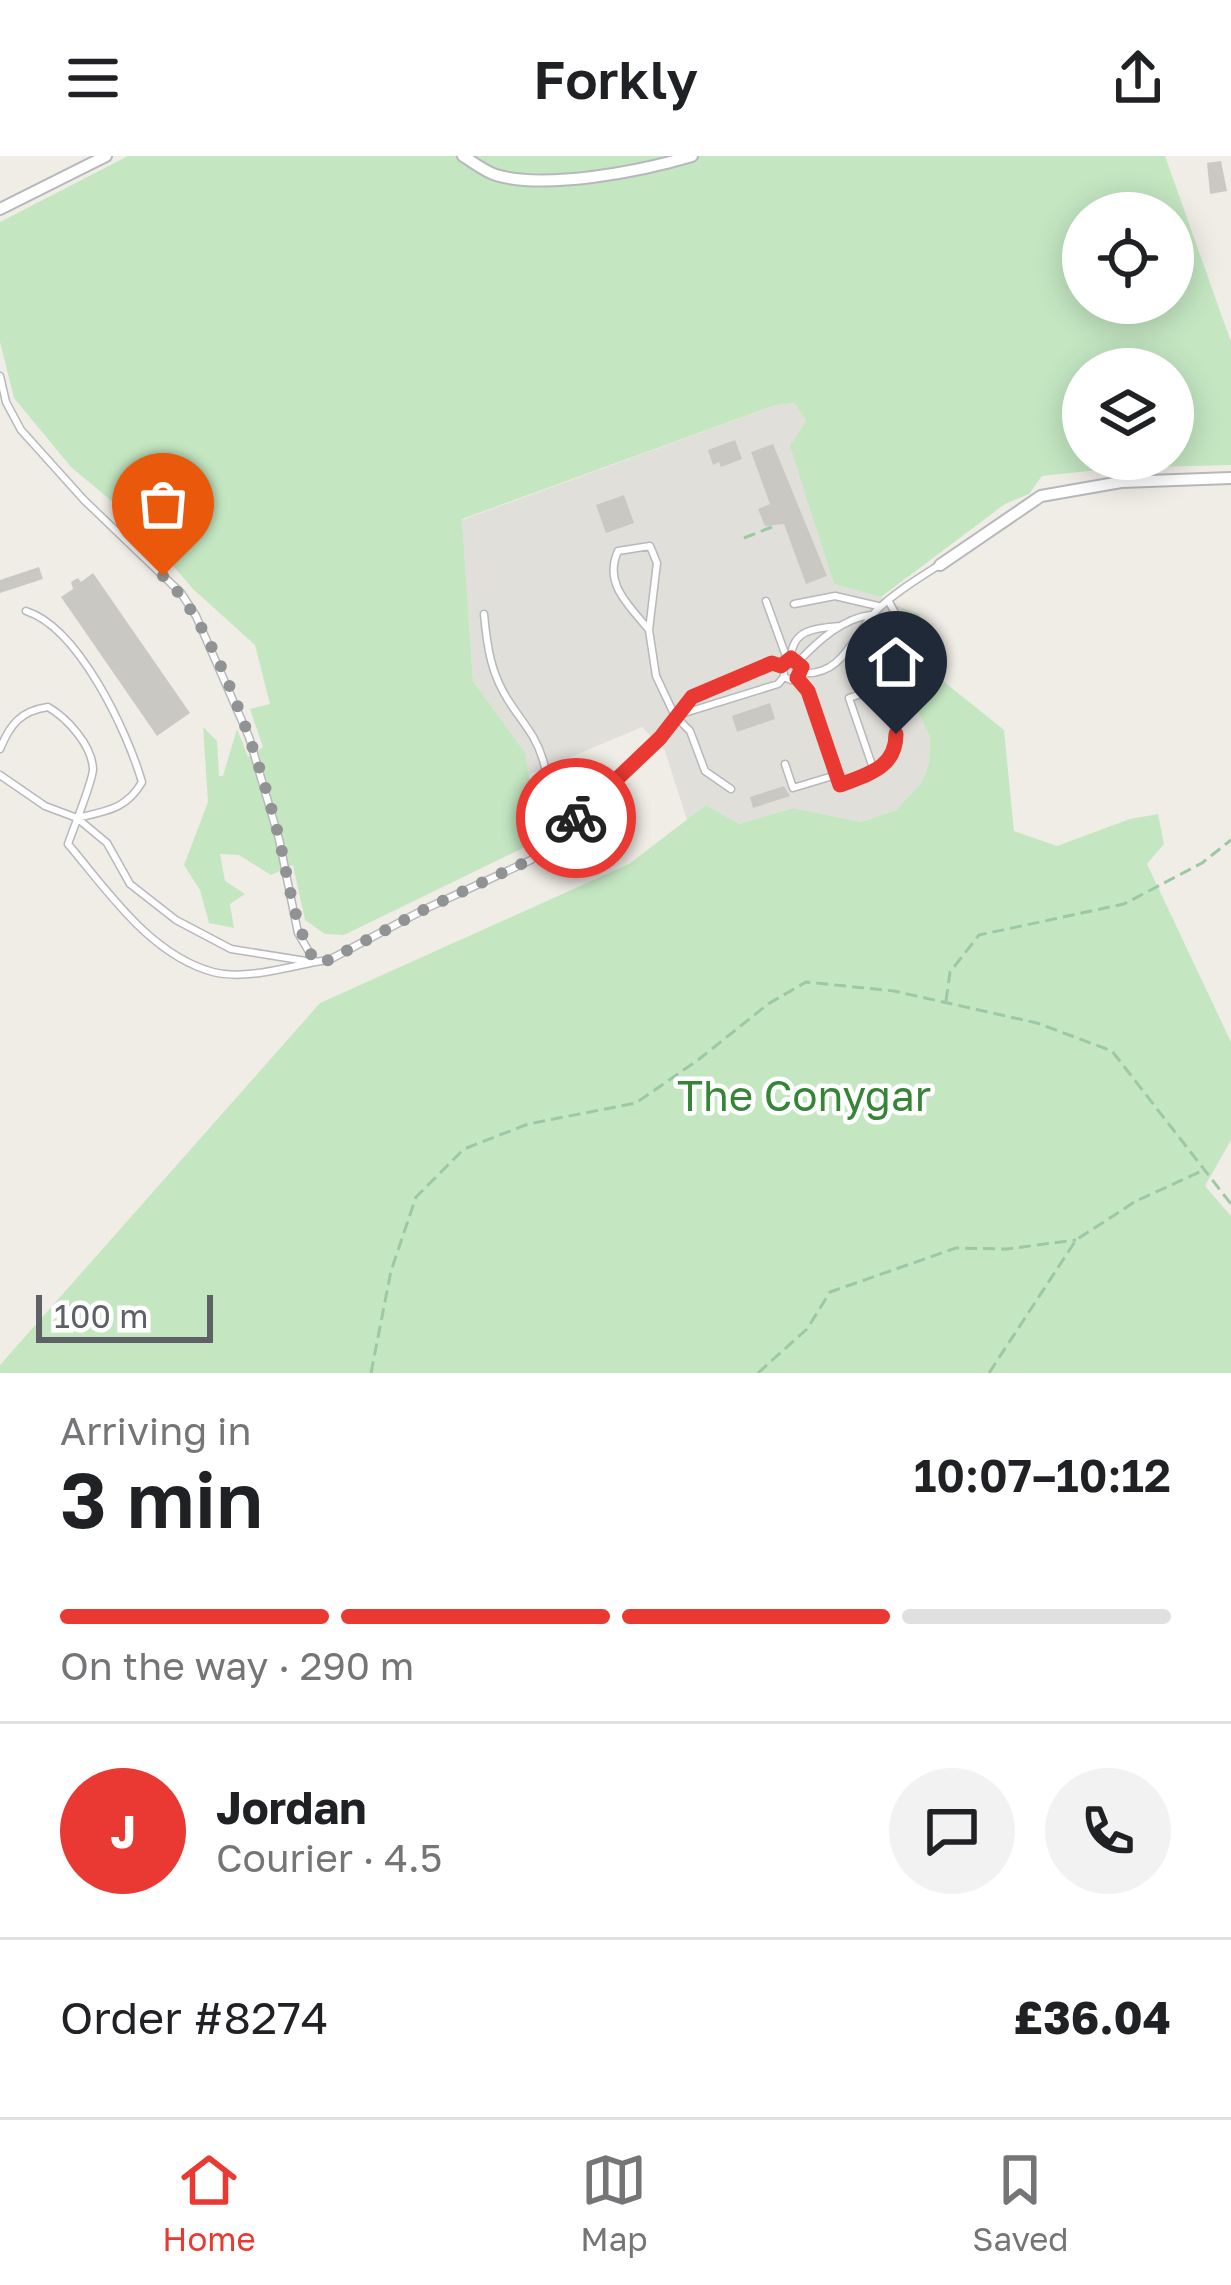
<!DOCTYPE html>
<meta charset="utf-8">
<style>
:root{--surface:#fff;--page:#f2f2f2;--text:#202124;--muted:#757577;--line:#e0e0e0;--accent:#e93932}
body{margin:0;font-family:"Golos Text",sans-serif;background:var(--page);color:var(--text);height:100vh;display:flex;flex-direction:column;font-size:45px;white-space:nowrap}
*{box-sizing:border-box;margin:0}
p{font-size:39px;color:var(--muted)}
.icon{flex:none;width:66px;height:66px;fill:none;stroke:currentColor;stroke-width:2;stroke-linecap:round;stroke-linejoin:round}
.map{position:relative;height:1217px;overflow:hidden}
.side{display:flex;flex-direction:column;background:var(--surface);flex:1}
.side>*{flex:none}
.buttons{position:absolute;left:1062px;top:36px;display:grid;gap:24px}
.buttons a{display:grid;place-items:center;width:132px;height:132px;border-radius:50%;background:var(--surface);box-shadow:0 6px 30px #0003;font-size:60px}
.scale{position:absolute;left:36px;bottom:30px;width:177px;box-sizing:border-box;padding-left:12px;border:6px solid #5d6166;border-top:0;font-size:33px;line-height:42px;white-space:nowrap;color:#5d6166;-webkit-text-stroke:9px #fff;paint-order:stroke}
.pin{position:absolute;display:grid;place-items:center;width:102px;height:102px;color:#fff;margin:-123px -51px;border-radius:50% 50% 50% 0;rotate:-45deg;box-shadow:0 0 12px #0007}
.pin .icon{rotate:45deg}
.courier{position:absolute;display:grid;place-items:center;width:120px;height:120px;margin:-60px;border:9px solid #e93932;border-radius:50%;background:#fff;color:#222;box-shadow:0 3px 15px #0007}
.overview em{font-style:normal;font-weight:600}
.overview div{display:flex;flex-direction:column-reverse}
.overview{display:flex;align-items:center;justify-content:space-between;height:204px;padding:0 60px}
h1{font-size:78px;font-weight:600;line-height:90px}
.bar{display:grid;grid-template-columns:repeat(4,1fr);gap:18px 12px;align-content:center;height:144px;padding:0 60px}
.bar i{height:15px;border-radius:9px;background:var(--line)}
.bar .current{background:var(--accent)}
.bar p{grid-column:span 4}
.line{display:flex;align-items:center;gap:30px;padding:0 60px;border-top:3px solid var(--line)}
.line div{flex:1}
.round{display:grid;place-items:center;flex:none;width:126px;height:126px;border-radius:63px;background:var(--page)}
header{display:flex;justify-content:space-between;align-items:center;height:156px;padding:0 60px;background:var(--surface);font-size:54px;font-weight:600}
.dock{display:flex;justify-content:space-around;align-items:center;height:168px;border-top:3px solid var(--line);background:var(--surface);font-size:33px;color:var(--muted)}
.dock a{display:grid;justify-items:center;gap:6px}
.dock .current{color:var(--accent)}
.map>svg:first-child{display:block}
.industrial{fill:#e1dfda}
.green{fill:#c4e7c2;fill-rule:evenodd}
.building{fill:#cac8c3}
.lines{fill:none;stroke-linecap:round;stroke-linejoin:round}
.lane-casing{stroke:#b6b8bc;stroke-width:9}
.street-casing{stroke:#b6b8bc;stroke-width:14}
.path{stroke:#9cc8a6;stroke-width:3;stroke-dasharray:12 6;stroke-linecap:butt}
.lane{stroke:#fff;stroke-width:6}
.street{stroke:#fff;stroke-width:10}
.done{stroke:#909293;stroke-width:12;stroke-dasharray:0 21.6}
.route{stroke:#e93932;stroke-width:15}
.labels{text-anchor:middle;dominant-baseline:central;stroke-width:9;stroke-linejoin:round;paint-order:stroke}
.park-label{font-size:42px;fill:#358536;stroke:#fff}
</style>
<header><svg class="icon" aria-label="menu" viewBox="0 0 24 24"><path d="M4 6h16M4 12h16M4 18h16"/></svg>Forkly<svg class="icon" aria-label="share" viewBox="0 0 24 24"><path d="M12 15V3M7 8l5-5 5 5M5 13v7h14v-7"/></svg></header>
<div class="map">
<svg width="1231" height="1217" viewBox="0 0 1231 1217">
<rect width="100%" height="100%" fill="#f0ede6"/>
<path class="industrial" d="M 796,247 L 806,265 L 834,428 L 881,441 L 902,452 L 909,536 L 930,581 L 929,607 L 922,626 L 896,654 L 861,666 L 793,652 L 739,668 L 706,649 L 687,664 L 665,595 L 642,571 L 528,619 L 524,597 L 473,525 L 462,364 L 776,249 Z"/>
<path class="green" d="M 128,0 L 1165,0 L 1231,186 L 1231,309 L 1117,312 L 1042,320 L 1029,338 L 1005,348 L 881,441 L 834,428 L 790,290 L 806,265 L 795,247 L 776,249 L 462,363 L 473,525 L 525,597 L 538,676 L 523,692 L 344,779 L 325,778 L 305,764 L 293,709 L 271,719 L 239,699 L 220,698 L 225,725 L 245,738 L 230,748 L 234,772 L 209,767 L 200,734 L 184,709 L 208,646 L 203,571 L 217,585 L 219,620 L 223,620 L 237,573 L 248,601 L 263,591 L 250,553 L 270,548 L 255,489 L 193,433 L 132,362 L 71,311 L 14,242 L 0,186 L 0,66 ZM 1083,57 L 1173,57 L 1173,147 L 1083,147 ZM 1083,213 L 1173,213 L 1173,303 L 1083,303 Z
M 902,452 L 919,458 L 943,525 L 1004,574 L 1014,675 L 1057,690 L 1130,663 L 1158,658 L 1164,688 L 1147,708 L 1231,886 L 1231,984 L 1205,1030 L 1231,1060 L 1231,1217 L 0,1217 L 0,1209 L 320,847 L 629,708 L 706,649 L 739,668 L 793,652 L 861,666 L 896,654 L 922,626 L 929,607 L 930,581 L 909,536 Z"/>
<path class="building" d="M 1221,5 L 1227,35 L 1210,38 L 1207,7 Z
M 735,284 L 742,303 L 721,311 L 719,306 L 713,309 L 708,294 Z
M 773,288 L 827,420 L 806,428 L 784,368 L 765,370 L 758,353 L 770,348 L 751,296 Z
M 624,339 L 634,367 L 606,377 L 596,349 Z
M 39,411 L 43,423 L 0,437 L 0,424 Z
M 93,417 L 190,557 L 157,580 L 61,441 L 73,433 L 71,426 L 78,422 L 81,426 Z
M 770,547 L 775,563 L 737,576 L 732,560 Z
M 784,630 L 790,640 L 753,652 L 750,641 Z"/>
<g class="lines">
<defs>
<path id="lane" d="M 0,220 L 6,246 L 21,274 L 84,344 L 181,437 L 196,460 L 249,581 L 279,683 L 298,777 L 315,806 L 329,804 L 425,753 L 531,704 L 660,582 L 692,541 L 772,507 L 781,510
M 766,445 L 787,503
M 794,448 L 835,440 L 878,450
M 26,455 C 79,472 127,575 142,626 C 127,653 106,655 77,662
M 484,458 C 487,491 491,519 510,547 C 523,567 536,580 543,604 C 551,629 545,654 562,674
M 649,474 C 629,449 603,428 618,395 L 650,390 L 657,407 L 649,474 L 656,520 L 675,560 L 690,575 L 705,615 L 731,633
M 791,502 C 792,473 816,472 840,470
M 799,505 L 800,520 L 791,524 L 784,521 L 783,506 L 791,502 L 799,505 C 818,485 843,462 871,459
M 801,517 C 844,521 853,478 877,454 C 895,436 918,423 939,409
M 797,522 L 809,535 L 840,630 L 874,615 L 849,542 L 870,535 L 892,509
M 678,559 L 778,528 L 783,522
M 0,593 C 10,569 20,555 48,551 C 67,562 92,589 93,613 C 93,625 73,673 68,688 C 107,734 150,799 213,816 C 244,824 284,812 315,806
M 785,608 L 793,632 L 836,619
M 874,615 L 886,609 L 896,594 L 891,543 L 892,509 L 897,491 L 895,457 L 888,444
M 0,619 L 45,650 L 77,662 L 107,687 L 130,728 L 176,764 L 231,793 L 306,805"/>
<path id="street" d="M 463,0 C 473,6 484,15 496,19 C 546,34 642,15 692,0
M 0,53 L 106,0
M 940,409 L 1041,340 L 1121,326 L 1231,322"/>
</defs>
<use href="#lane" class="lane-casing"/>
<use href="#street" class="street-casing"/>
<path class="path" d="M 744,382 L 777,369
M 946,845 L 950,816 L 979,779 L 1124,748 L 1202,707 L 1231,684
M 371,1217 L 391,1115 L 416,1041 L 464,993 L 528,968 L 636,947 L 698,904 L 768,848 L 806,826 L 894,835 L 1037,867 L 1112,895 L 1231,1048
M 758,1217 L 807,1173 L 830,1136 L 956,1092 L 1007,1093 L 1076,1084
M 989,1217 L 1076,1084 L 1136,1045 L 1202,1015"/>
<use href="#lane" class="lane"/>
<use href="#street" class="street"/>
</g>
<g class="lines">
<path class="done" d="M 163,420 C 216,468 262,611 279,682 C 289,726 293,766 315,806 L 329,804 L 425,753 L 530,704 L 576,662"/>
<path class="route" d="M 576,662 L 660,582 L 692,541 L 772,507 L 781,510 L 791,502 L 802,511 L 797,522 L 808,535 L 840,629 C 868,618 896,612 896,578"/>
</g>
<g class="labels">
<g class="park-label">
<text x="804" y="939">The Conygar</text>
</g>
</g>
</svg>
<div class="buttons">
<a><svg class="icon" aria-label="locate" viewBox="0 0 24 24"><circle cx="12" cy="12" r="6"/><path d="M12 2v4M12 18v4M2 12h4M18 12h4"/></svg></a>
<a><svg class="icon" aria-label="layers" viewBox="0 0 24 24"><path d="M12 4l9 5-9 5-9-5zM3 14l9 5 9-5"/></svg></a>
</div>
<div class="scale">100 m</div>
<div class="pin" style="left:163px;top:420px;background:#ea580c"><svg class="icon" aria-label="bag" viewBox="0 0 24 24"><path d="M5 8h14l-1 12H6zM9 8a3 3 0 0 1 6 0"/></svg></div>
<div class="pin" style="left:896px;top:578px;background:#1f2937"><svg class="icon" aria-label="home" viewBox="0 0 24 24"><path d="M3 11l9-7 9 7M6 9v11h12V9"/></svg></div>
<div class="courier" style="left:576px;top:662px"><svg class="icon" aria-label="bike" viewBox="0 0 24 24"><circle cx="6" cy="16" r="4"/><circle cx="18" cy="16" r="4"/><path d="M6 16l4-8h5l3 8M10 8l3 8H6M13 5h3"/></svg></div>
</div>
<section class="side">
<div class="overview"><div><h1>3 min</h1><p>Arriving in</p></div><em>10:07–10:12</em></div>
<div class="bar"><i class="current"></i><i class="current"></i><i class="current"></i><i></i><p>On the way · 290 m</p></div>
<div class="line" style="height:216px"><b class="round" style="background:var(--accent);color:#fff">J</b><div><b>Jordan</b><p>Courier · 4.5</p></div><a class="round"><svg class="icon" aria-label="chat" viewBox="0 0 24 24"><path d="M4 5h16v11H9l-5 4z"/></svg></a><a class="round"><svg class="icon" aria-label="phone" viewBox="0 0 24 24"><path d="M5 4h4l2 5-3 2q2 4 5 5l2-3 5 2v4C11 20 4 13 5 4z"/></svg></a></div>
<div class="line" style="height:156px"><div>Order #8274</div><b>£36.04</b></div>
</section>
<nav class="dock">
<a class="current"><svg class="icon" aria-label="home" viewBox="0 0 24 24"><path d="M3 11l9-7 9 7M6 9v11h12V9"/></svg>Home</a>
<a><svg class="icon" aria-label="map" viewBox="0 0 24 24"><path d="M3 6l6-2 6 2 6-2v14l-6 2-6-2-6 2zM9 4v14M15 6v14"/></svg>Map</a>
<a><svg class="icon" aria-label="saved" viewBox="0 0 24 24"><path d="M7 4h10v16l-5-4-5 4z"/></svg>Saved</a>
</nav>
